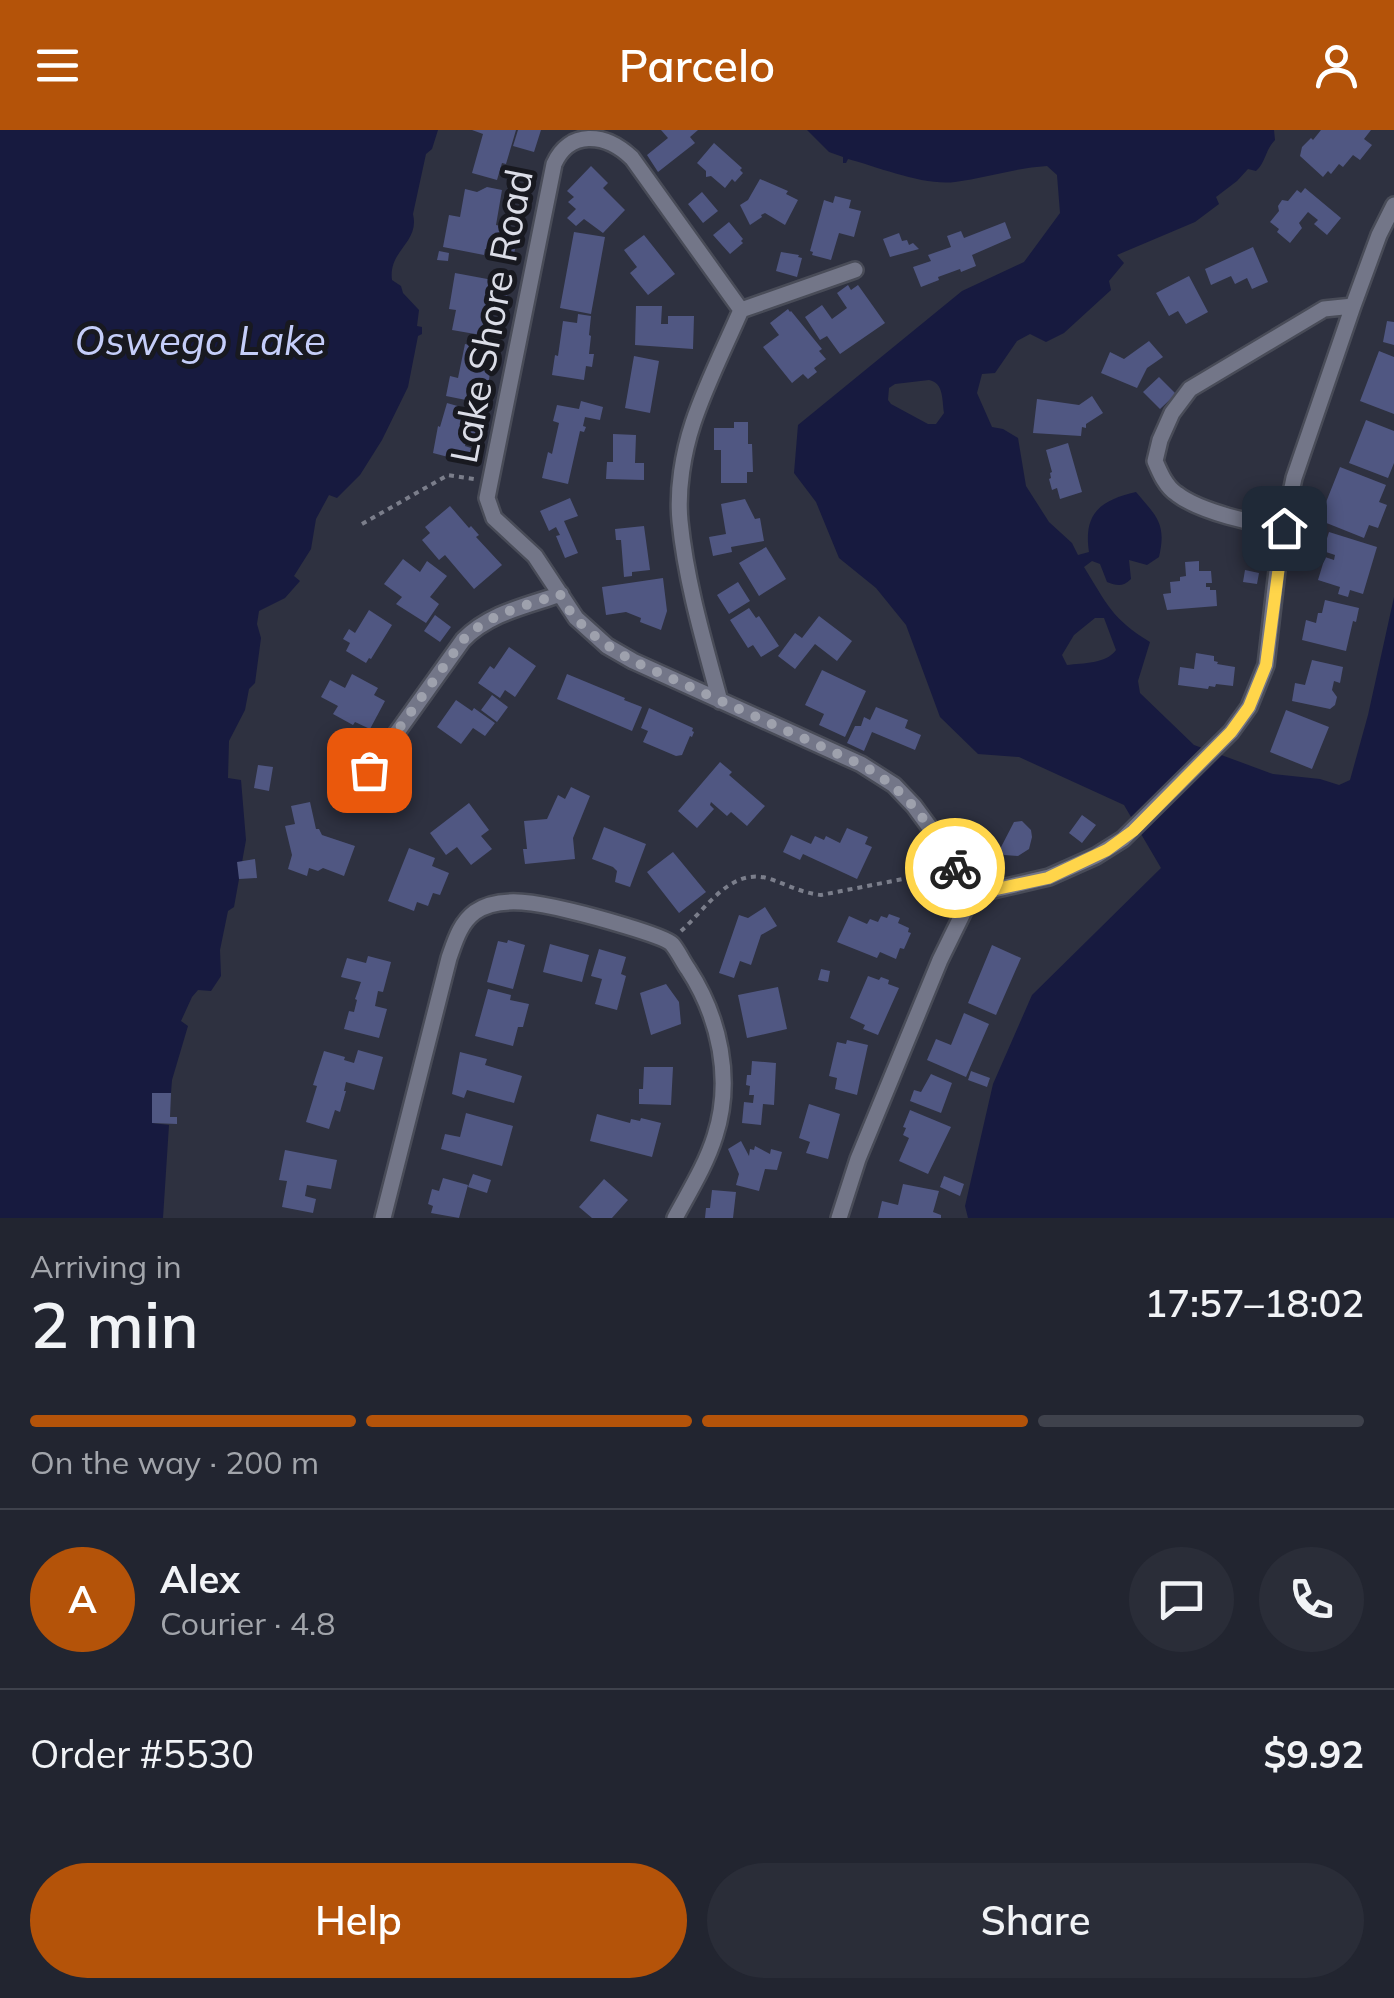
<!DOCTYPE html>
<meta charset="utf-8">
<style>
:root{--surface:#222530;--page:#2a2d38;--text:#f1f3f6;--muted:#a2a5ab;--line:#3f424c;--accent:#b45309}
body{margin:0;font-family:Mulish,sans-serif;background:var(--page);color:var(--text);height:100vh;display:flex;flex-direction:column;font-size:38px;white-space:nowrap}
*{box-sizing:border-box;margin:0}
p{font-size:32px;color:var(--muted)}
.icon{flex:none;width:55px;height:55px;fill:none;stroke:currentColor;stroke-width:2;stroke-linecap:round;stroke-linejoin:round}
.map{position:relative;height:1088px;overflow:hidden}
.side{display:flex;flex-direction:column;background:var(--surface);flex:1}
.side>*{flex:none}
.pin{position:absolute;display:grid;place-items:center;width:85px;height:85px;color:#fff;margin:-42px;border-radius:20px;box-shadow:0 5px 15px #0006}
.courier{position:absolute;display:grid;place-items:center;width:100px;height:100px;margin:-50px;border:8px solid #ffd54a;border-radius:50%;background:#fff;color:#222;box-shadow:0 2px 12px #0007}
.head em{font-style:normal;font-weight:600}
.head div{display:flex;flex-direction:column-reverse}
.head{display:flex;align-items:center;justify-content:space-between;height:170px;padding:0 30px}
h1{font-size:65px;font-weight:600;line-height:75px}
.bar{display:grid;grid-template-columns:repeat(4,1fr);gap:15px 10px;align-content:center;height:120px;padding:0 30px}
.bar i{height:12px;border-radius:8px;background:var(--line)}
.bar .on{background:var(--accent)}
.bar p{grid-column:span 4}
.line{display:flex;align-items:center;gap:25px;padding:0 30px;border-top:2px solid var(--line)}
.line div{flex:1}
.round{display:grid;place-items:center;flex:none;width:105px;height:105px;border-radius:52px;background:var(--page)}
.cta{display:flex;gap:20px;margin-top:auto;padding:20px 30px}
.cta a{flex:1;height:115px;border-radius:60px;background:var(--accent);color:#fff;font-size:40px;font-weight:600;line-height:115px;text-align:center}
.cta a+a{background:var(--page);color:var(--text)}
header{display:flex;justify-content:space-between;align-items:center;height:130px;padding:0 30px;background:var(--accent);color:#fff;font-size:45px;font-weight:600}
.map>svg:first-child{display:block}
.water{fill:#171a3f;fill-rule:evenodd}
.building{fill:#505782}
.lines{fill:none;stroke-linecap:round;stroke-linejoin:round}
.minor-casing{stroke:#494c58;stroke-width:20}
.path{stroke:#7b7e8b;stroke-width:4;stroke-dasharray:5 5;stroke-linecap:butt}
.minor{stroke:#737688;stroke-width:15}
.done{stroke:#9ea1ad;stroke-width:10;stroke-dasharray:0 18}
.route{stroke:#ffd54a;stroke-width:12}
.labels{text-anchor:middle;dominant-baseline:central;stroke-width:10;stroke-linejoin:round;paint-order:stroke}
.street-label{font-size:38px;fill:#dbdde7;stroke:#181920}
.water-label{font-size:40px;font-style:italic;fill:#c5cef9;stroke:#181920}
</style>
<header><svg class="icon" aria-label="menu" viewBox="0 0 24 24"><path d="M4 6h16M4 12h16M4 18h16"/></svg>Parcelo<svg class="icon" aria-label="person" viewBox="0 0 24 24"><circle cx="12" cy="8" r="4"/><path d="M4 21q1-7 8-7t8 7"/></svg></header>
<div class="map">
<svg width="1394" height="1088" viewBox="0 0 1394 1088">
<rect width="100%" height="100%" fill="#2e3140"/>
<path class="water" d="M 0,0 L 438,0 L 432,19 L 426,24 L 413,84 C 420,113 388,120 392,150 L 401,156 L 403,163 L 419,180 L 417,196 L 422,197 L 422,204 L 418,206 L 408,257 L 382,310 L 360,345 L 337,368 L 329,365 L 316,389 L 311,419 L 294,446 L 300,451 L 285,468 L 259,481 L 257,494 L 261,508 L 255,553 L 249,559 L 245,580 L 229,611 L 228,648 L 241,650 L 246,710 L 234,777 L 228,781 L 220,820 L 221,846 L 211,861 L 198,860 L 192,867 L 181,891 L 188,896 L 172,950 L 171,963 L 152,993 L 169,995 L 163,1088 L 0,1088 Z
M 807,0 L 1274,0 L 1275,10 C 1265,20 1266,32 1256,41 L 1248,39 L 1237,51 L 1216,67 L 1219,74 L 1195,92 L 1117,125 L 1124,133 L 1109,151 L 1111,160 L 1064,203 L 1046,212 L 1030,204 L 1017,211 L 995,243 L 982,244 L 977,263 L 992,297 L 1003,299 L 1018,308 L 1026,356 L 1049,392 L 1072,413 L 1078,425 L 1089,422 C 1083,383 1101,370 1136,362 C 1156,386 1167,393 1159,427 L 1147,435 L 1129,430 L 1131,449 C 1123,457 1117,456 1107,452 L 1100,434 L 1092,431 L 1084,437 C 1107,474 1112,489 1150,512 L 1138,551 L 1140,563 L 1194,615 L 1273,644 L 1320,649 L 1339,655 L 1350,650 L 1368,585 L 1394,467 L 1394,1088 L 968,1088 L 965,1076 L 993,954 L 1032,865 L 1161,738 L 1124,675 L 1019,627 L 978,624 L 940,587 L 906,495 L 876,458 L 839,428 L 816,372 L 794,343 L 798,295 L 962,161 L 1024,132 L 1060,83 L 1057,45 L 1047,36 C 1015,38 986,48 955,52 C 924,56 878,37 848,29 L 846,33 L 843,33 L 843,27 L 829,22 ZM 929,250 C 944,253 942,270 944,283 L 936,294 L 928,294 L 891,274 L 888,270 L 889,258 L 895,254 ZM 1095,488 L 1104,488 L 1116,520 C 1106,534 1083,533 1067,535 L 1062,525 L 1074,505 Z"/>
<path class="building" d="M 472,0 L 516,0 L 506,34 L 502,33 L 497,50 L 472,43 L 483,4 Z
M 518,0 L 541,0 L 534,22 L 513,16 Z
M 661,0 L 698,0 L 690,7 L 695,13 L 658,42 L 647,25 L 668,8 Z
M 1321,0 L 1371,0 L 1364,9 L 1372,15 L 1360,30 L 1353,25 L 1343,37 L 1339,34 L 1331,44 L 1328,41 L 1323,47 L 1300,26 L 1302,17 L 1311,8 L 1313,10 Z
M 714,13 L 742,38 L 740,40 L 743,43 L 735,52 L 732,49 L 725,58 L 711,46 L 706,47 L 706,41 L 697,33 Z
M 591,36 L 608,53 L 603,58 L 625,80 L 603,103 L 584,89 L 576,96 L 567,88 L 576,79 L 568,72 L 574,67 L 567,61 Z
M 760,49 L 788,61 L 786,64 L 798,70 L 785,95 L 765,83 L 761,85 L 762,87 L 750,95 L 740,75 L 748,70 Z
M 487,57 L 502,60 L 496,95 L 519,100 L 514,124 L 485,119 L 484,125 L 443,117 L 449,85 L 460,87 L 465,59 L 477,62 Z
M 1305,58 L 1341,88 L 1327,105 L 1314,94 L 1318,90 L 1308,82 L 1299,93 L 1302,98 L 1290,113 L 1277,102 L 1279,99 L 1270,92 L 1279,81 L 1278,76 L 1282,70 L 1288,71 L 1297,60 L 1301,63 Z
M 702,62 L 718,81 L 703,93 L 688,74 Z
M 835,66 L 851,70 L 849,78 L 861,81 L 854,107 L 839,103 L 831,130 L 812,125 L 813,122 L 810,121 L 824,70 L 833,73 Z
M 729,92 L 743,109 L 741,111 L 743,113 L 730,124 L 713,105 Z
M 1005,92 L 1011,108 L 972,125 L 976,136 L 961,142 L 960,139 L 938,147 L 939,150 L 921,157 L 913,137 L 931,131 L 928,125 L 951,117 L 947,106 L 961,101 L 964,108 Z
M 574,102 L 605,107 L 591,184 L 560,178 Z
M 899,103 L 902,111 L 907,110 L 909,115 L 913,113 L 919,119 L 890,127 L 883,109 Z
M 644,105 L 675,144 L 648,165 L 630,143 L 637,137 L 624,120 Z
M 1253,117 L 1268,152 L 1252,159 L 1247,148 L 1235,154 L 1231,146 L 1211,155 L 1205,139 Z
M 439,121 L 449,123 L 448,131 L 437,130 Z
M 781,122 L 799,125 L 798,127 L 802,128 L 797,147 L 776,141 Z
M 455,143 L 509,153 L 506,174 L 487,171 L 481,205 L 452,200 L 456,180 L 449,179 Z
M 1189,146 L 1208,182 L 1186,194 L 1178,181 L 1169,186 L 1156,163 Z
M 848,155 L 851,160 L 858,155 L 885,193 L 840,224 L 827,206 L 820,210 L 805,187 L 822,175 L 832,189 L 847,178 L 837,163 Z
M 636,176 L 662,176 L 661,194 L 668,194 L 668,186 L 694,186 L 693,219 L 635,215 Z
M 788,179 L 790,182 L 791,181 L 822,219 L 819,221 L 826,229 L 814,238 L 817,242 L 808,249 L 803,244 L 792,253 L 763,217 L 779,205 L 770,193 Z
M 578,184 L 591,186 L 589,205 L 591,206 L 589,224 L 594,224 L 592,237 L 586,236 L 584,250 L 552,245 L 555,225 L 558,226 L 563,191 L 577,193 Z
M 1387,191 L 1394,192 L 1394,215 L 1383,212 Z
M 1149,211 L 1163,227 L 1147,238 L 1137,258 L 1101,243 L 1110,222 L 1124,229 Z
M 465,214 L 488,219 L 486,225 L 496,227 L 493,243 L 490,242 L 486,274 L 446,266 L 450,246 L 458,248 Z
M 1379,221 L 1394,227 L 1394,284 L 1360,271 Z
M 634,226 L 659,231 L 650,283 L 625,278 Z
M 1159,247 L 1176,264 L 1160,279 L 1143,262 Z
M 1092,266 L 1103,283 L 1086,294 L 1086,298 L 1082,297 L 1081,306 L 1033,303 L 1037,269 L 1079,275 Z
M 581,271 L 603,277 L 600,290 L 585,287 L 583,296 L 586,297 L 584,302 L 580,301 L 568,354 L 542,348 L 548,322 L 552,324 L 559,293 L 553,291 L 557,275 L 579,279 Z
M 447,273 L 482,283 L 475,309 L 467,308 L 465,316 L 471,318 L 467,332 L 433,323 L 438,296 L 440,297 Z
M 1366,290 L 1394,301 L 1394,333 L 1388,348 L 1349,333 Z
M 734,292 L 748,292 L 748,314 L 752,314 L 753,342 L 747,342 L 747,353 L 721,353 L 721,320 L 714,320 L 714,298 L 734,298 Z
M 613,304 L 636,305 L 635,333 L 644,333 L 644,350 L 606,349 L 607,332 L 613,332 Z
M 1068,313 L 1082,362 L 1060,369 L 1057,358 L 1052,360 L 1049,349 L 1051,348 L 1050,343 L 1052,342 L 1046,320 Z
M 1340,337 L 1386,355 L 1379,372 L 1387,375 L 1378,398 L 1369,395 L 1364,408 L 1319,390 Z
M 570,368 L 578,386 L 564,391 L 578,423 L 565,428 L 556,406 L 560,405 L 556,397 L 549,401 L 540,381 Z
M 745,369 L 755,389 L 760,388 L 764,411 L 731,417 L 732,422 L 713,426 L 709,407 L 726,404 L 721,374 Z
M 450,376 L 469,398 L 471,396 L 479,405 L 476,407 L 502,435 L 474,459 L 445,425 L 439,430 L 422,410 L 430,403 L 425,397 Z
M 644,396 L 650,440 L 632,442 L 632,446 L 624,447 L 621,410 L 616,410 L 615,399 Z
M 1329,402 L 1377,417 L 1363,464 L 1350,460 L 1348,467 L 1338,464 L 1340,457 L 1318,450 L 1325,427 L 1334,430 L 1335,425 L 1323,421 Z
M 766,417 L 786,449 L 759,466 L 739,433 Z
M 403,429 L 420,442 L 427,431 L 447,446 L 430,467 L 439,474 L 426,493 L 396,474 L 402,467 L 384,454 Z
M 1199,431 L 1199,441 L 1211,441 L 1212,453 L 1206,453 L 1206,457 L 1210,457 L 1210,460 L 1216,460 L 1217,476 L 1167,480 L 1163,464 L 1171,463 L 1170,452 L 1180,451 L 1180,447 L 1186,446 L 1185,432 Z
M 1245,440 L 1259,443 L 1257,454 L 1243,452 Z
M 663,448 L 667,481 L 661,500 L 640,492 L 641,488 L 626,482 L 606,485 L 602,457 Z
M 738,452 L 750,471 L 729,484 L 717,465 Z
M 1325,470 L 1359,478 L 1356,492 L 1353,491 L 1346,521 L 1302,510 L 1306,490 L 1316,493 L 1318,483 L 1322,483 Z
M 749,478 L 756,488 L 759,486 L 779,516 L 761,527 L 753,515 L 748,518 L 730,490 Z
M 369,480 L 392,495 L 371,529 L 369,528 L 366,533 L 346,521 L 350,513 L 343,509 L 349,499 L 355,503 Z
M 435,485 L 451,497 L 440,512 L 424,501 Z
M 819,486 L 852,511 L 837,531 L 815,514 L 795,539 L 778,526 L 795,503 L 802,508 Z
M 509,517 L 536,536 L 515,567 L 505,560 L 500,568 L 478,553 L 490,536 L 494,539 Z
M 1196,523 L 1214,526 L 1214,531 L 1218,532 L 1217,534 L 1235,537 L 1233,556 L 1216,554 L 1215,557 L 1209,556 L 1208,559 L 1178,555 L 1180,537 L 1194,539 Z
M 1312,530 L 1343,537 L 1340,553 L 1334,551 L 1332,560 L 1337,567 L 1335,575 L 1330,579 L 1292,571 L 1295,553 L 1305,555 Z
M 822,540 L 866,561 L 845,607 L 819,595 L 824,584 L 805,575 Z
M 352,544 L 378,558 L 374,565 L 385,571 L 370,599 L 355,592 L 353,595 L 333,584 L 338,576 L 321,567 L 330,550 L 345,558 Z
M 567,544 L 625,568 L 624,570 L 642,577 L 632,601 L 557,569 Z
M 492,565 L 508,577 L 497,592 L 481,580 Z
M 456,570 L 472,581 L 474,578 L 495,593 L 485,606 L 473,598 L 461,614 L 437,597 Z
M 876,577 L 908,590 L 905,598 L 921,605 L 915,620 L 872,602 L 864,621 L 847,613 L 855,596 L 861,596 L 864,587 L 870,590 Z
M 649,578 L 693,598 L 692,601 L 694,602 L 692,607 L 690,606 L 682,625 L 676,626 L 643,612 L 648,601 L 641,598 Z
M 1286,580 L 1329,597 L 1312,639 L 1270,622 Z
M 720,632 L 732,642 L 729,645 L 765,676 L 747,696 L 731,682 L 727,686 L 711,672 L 710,675 L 714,679 L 697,698 L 678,681 Z
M 258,635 L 273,637 L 269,661 L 254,658 Z
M 571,657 L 590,666 L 573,708 L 575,729 L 525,734 L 523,719 L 527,719 L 524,691 L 547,689 L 558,665 L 565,669 Z
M 310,672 L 316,699 L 319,699 L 322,705 L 355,716 L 344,746 L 323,738 L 318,741 L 309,738 L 307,746 L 288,739 L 292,725 L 285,696 L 295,694 L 291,676 Z
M 469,673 L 489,700 L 481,706 L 492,719 L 471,735 L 457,717 L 446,725 L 430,703 Z
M 1082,685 L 1096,695 L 1082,713 L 1069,703 Z
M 1022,691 L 1031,700 L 1032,707 L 1029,719 L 1018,726 L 1004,725 L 999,721 L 1014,692 Z
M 604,697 L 646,714 L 630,757 L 615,752 L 617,741 L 613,737 L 592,729 Z
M 847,698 L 868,707 L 865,714 L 872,717 L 857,749 L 803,724 L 800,730 L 783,722 L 791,705 L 811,714 L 815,706 L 824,710 L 826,706 L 840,713 Z
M 409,718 L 435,728 L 432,736 L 449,743 L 440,765 L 433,763 L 428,776 L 417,772 L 414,781 L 388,771 Z
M 673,722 L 706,762 L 679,783 L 647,742 Z
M 255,729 L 257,748 L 239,749 L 237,732 Z
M 765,777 L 777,796 L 761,805 L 751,835 L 740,831 L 734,848 L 719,843 L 739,785 L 748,788 Z
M 889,784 L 900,788 L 898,793 L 909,798 L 908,802 L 911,803 L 904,819 L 900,818 L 896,829 L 880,822 L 877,828 L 837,812 L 849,786 L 867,794 L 870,789 L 878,792 L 881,786 L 887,788 Z
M 508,810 L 525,815 L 513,859 L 487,852 L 498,811 L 507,813 Z
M 550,814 L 589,825 L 582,852 L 543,842 Z
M 992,815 L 1021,828 L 996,885 L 968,873 Z
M 599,819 L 626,827 L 621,844 L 626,846 L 617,880 L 595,874 L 602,849 L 591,846 Z
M 368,826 L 391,832 L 383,862 L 378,861 L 375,876 L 387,879 L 379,908 L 344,899 L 349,881 L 354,882 L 357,870 L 355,869 L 361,852 L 341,847 L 347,828 L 366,833 Z
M 821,839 L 830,841 L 828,852 L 818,850 Z
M 868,846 L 879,850 L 881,847 L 889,850 L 888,854 L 899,858 L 878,905 L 863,899 L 865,895 L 850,888 Z
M 666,854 L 679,872 L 681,894 L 651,905 L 640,863 Z
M 778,857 L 787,899 L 747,908 L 738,865 Z
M 488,859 L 511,865 L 510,870 L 529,874 L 523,897 L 518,897 L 513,916 L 475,906 Z
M 964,883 L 989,894 L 966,947 L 927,930 L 936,909 L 951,915 Z
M 847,910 L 868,915 L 857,965 L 835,959 L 837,948 L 829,946 L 837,912 L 846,914 Z
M 358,920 L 383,927 L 374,960 L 346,952 L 344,961 L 346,961 L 340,982 L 335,980 L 329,999 L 306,992 L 317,956 L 313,955 L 324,921 L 345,927 L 344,930 L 354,933 Z
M 460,922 L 487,929 L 485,935 L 522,946 L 514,973 L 467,960 L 464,968 L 452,964 Z
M 752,931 L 776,933 L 774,975 L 763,974 L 761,995 L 742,993 L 744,972 L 753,973 L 754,965 L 749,965 L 750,956 L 746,955 L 747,945 L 751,945 Z
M 644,937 L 673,937 L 671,975 L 639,974 L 639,959 L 643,959 Z
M 971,941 L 990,948 L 987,957 L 968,950 Z
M 931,944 L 952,953 L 941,983 L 910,971 L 914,960 L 921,962 Z
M 152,963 L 171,963 L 170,987 L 177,987 L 177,994 L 152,993 Z
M 809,974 L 840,984 L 828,1029 L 806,1023 L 810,1012 L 799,1008 Z
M 910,980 L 951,997 L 928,1044 L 899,1031 L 909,1008 L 903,1005 L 906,998 L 903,997 Z
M 466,983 L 513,996 L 502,1036 L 441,1019 L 445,1004 L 460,1007 Z
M 597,984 L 630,993 L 631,989 L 640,991 L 641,988 L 661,993 L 652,1027 L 590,1011 Z
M 741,1011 L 749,1026 L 750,1019 L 754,1020 L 755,1016 L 770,1024 L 771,1019 L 782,1022 L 777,1040 L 765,1039 L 759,1061 L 736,1055 L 739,1044 L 728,1019 Z
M 285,1020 L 337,1030 L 331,1059 L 307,1055 L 305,1066 L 316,1069 L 313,1083 L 282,1077 L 287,1051 L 279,1050 Z
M 473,1044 L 491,1050 L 487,1063 L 468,1057 Z
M 944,1046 L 964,1054 L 960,1066 L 940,1057 Z
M 443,1048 L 468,1055 L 459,1088 L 431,1083 L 433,1076 L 428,1074 L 432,1059 L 439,1061 Z
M 604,1049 L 628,1070 L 612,1088 L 592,1088 L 579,1077 Z
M 903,1054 L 939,1061 L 933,1082 L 941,1085 L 941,1088 L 878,1088 L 882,1071 L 898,1075 Z
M 712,1060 L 736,1062 L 733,1088 L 705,1088 L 706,1078 L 710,1078 Z"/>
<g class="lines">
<defs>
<path id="minor" d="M 741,180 L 855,140
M 1283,398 C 1255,394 1200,382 1177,364 C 1166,357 1160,343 1155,331 L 1160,310 L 1172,283 L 1190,259 L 1324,179 L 1353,176
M 720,571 C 704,512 686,452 680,391 C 677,360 683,323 693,293 C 706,254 725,217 741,180 L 632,28 C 605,2 569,0 554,34 L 487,368 L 494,388 L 535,426 L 576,488 L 607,516 L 633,531 L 861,634 L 894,655 L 914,676 L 936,706 L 973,769
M 359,644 L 369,640 L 378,629 L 463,510 C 489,483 526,476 561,464
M 383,1088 L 449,828 C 455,811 460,793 475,782 C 500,764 543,774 571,781 C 588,785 663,805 672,814 C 678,821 683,832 688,839 C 720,888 733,950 715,1006 C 706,1035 689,1062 675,1088
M 839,1088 L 858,1029 L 940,830 L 967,775 L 980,763 L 1049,747 L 1096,726 L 1123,709 L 1231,602 L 1249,577 L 1266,535 L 1280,415 L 1294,348 L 1353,176 L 1379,105 L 1394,75"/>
</defs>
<use href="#minor" class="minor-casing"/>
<path class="path" d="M 362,394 L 448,345 L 474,349
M 681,801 C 706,779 731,736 770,749 C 788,755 802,763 821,765 L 939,742"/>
<use href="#minor" class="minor"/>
</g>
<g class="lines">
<path class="done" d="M 369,640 L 463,510 C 489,483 526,476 560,464 C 574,495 605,515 633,531 L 860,634 C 908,660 928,693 955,738"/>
<path class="route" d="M 955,738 L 973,769 L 980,763 L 992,760 L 1048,748 L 1107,720 L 1133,701 L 1231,602 L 1249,577 L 1266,535 L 1284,398"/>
</g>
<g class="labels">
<g class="street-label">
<text transform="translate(491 186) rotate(-79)">Lake Shore Road</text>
</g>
<g class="water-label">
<text x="200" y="210">Oswego Lake</text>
</g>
</g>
</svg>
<div class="pin" style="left:369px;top:640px;background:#ea580c"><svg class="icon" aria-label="bag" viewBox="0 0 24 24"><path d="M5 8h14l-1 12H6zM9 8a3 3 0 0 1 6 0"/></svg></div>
<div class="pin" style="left:1284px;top:398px;background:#1f2937"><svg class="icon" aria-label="home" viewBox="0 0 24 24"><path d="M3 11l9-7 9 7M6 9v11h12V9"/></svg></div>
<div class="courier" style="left:955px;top:738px"><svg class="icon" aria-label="bike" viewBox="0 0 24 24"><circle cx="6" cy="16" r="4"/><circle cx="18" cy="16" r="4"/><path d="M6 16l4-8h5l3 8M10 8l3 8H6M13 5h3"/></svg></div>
</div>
<section class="side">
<div class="head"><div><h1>2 min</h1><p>Arriving in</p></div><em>17:57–18:02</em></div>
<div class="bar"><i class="on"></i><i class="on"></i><i class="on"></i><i></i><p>On the way · 200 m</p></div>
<div class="line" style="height:180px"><b class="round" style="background:var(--accent);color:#fff">A</b><div><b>Alex</b><p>Courier · 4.8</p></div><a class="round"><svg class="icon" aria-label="chat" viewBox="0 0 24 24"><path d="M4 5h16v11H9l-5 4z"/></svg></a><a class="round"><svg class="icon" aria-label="phone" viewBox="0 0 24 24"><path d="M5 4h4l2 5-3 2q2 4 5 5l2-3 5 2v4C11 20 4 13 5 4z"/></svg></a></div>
<div class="line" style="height:130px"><div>Order #5530</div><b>$9.92</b></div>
<div class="cta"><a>Help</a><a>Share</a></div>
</section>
